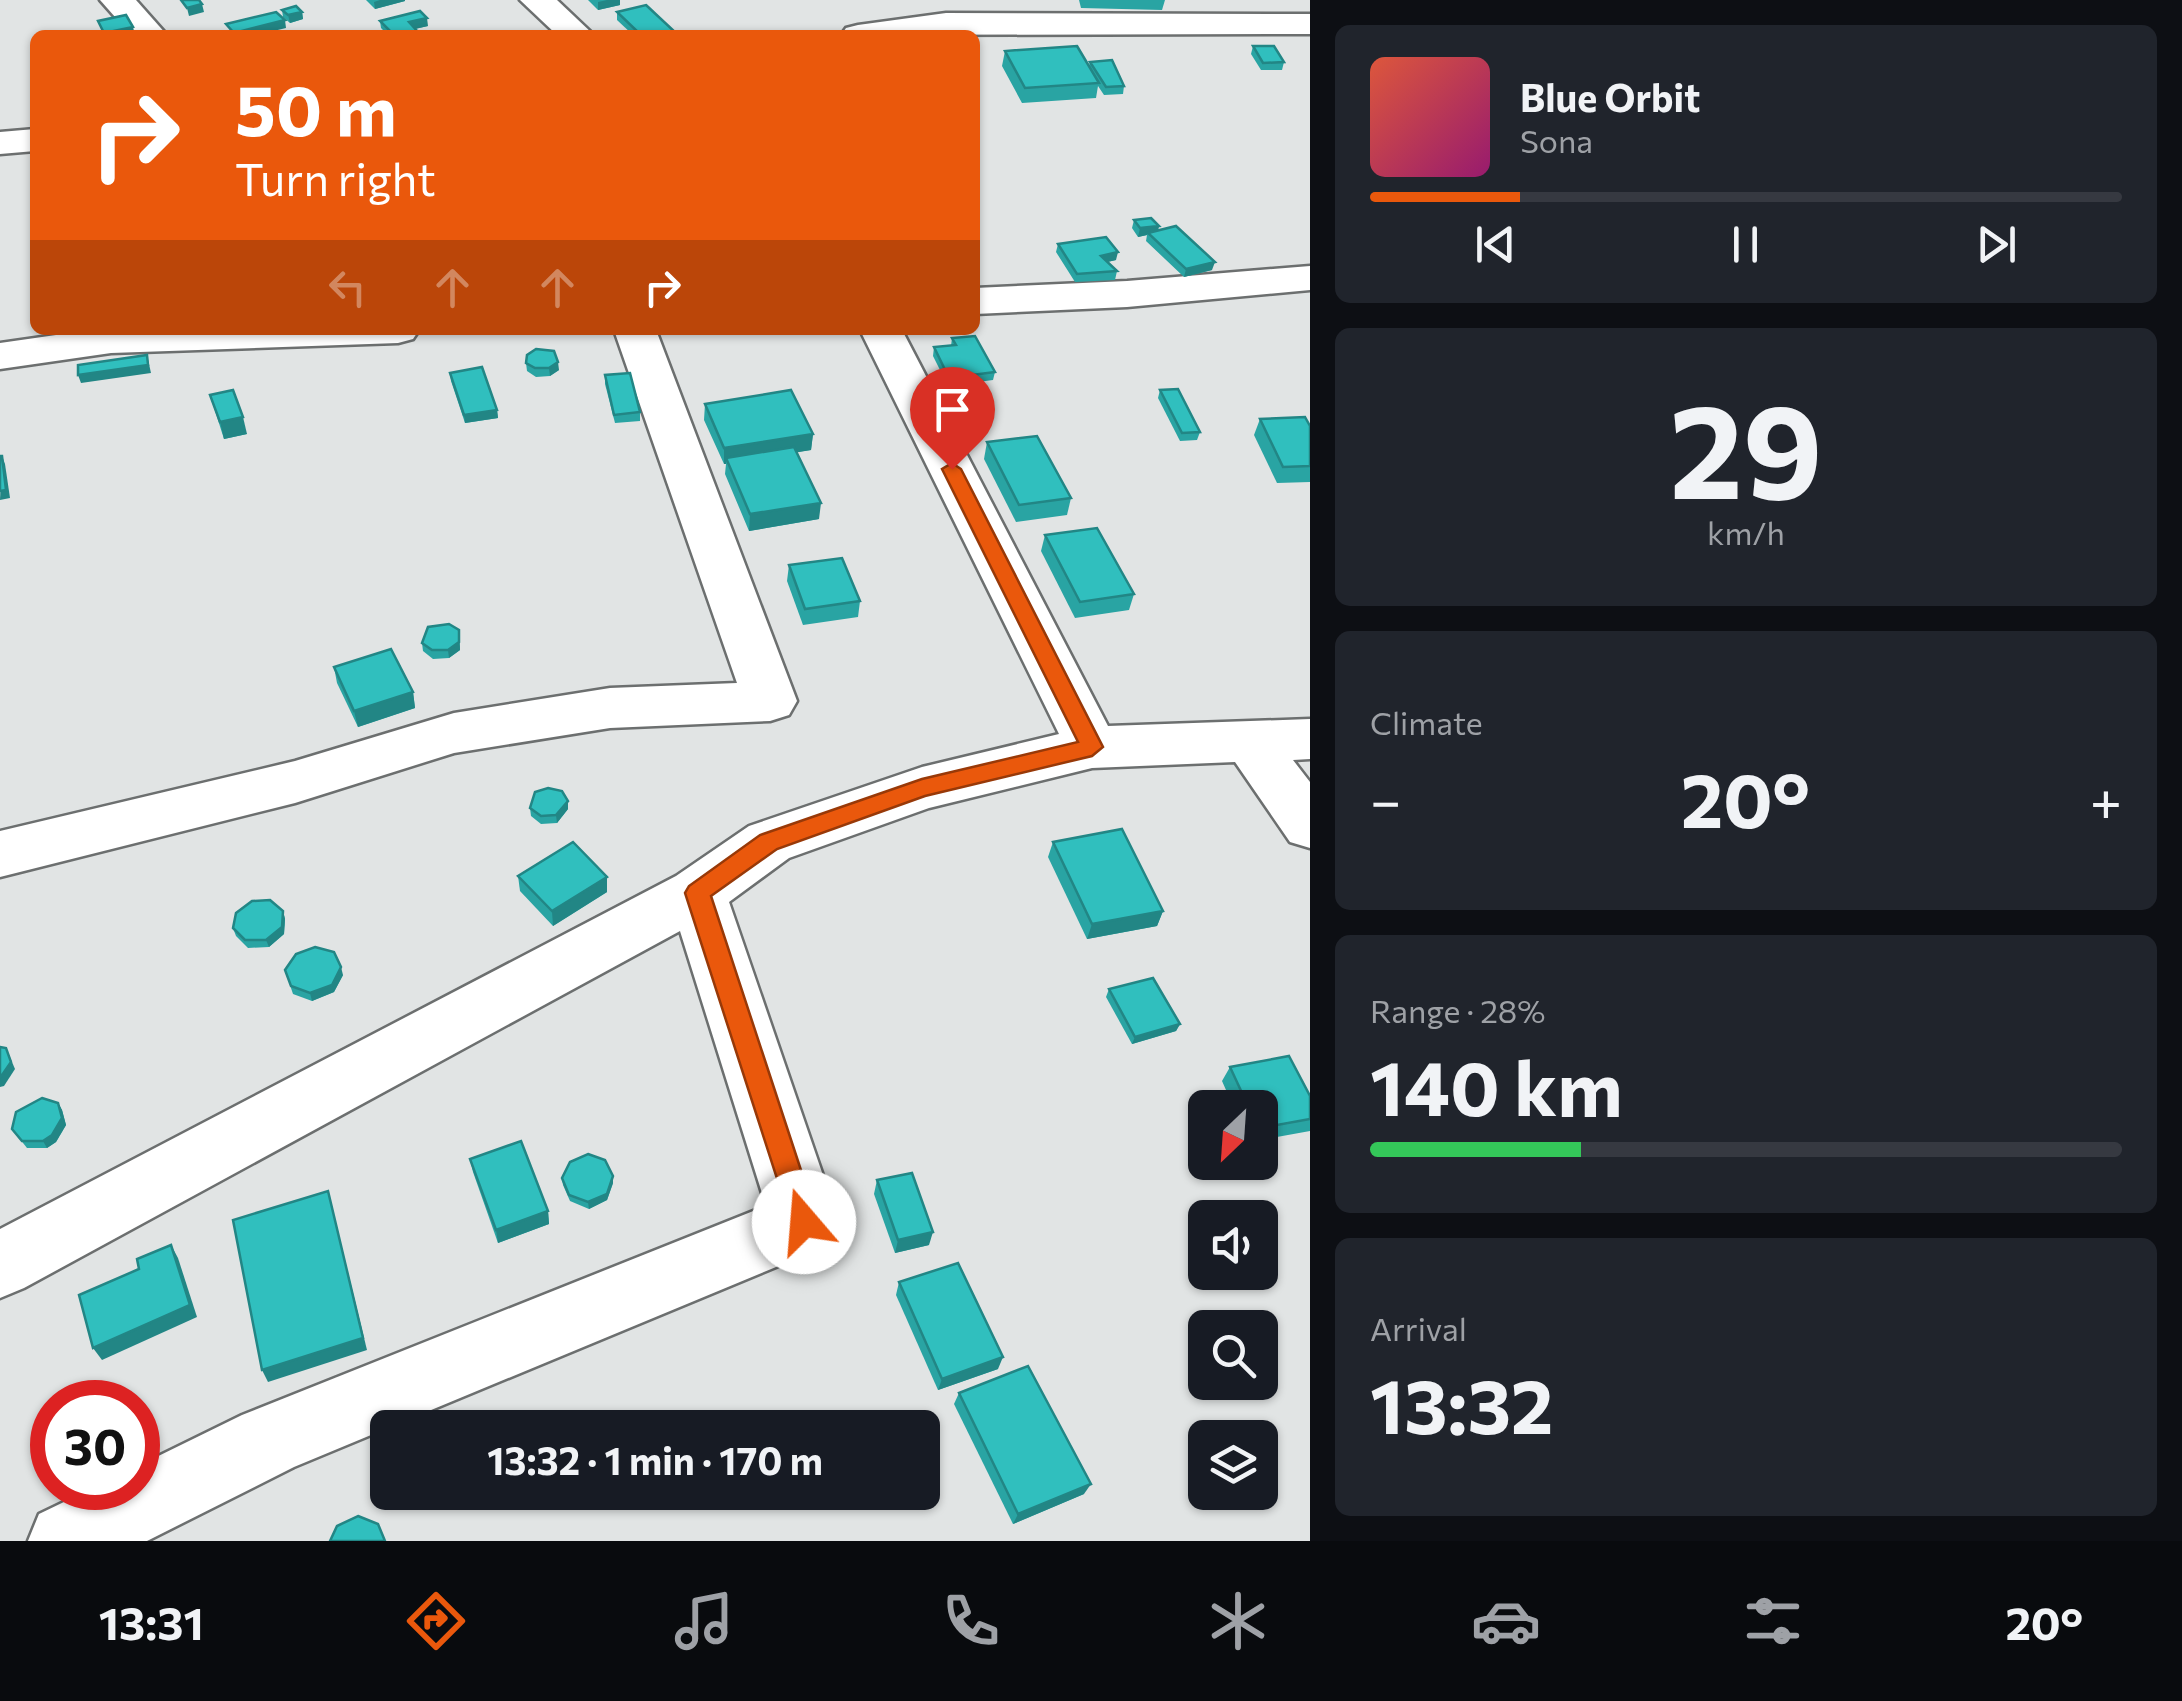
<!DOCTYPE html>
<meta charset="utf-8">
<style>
:root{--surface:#171b24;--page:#20242c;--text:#f1f3f6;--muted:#9ea1a6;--line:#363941;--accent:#ea580c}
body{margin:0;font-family:Commissioner,sans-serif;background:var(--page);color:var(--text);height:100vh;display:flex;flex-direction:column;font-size:38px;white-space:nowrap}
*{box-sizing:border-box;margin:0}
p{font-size:32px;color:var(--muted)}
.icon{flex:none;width:55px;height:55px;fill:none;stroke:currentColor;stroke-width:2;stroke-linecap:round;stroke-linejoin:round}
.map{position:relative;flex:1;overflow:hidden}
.drawer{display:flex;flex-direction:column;gap:25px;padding:25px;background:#0d0f14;width:872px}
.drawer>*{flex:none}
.hud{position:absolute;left:30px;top:30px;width:950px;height:305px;border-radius:15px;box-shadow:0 2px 8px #0004;background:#ea580c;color:#fff;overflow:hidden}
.needle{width:65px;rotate:205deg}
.controls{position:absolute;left:1188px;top:1090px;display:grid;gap:20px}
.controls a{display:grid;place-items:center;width:90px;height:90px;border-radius:15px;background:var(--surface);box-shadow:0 2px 8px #0004;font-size:50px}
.speed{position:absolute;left:30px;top:1380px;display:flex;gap:20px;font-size:50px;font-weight:700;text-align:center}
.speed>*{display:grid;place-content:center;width:130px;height:130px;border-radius:50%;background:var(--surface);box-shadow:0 2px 8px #0004;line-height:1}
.speed .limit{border:15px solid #d22;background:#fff;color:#111}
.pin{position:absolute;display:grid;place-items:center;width:85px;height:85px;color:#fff;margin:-102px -42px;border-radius:50% 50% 50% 0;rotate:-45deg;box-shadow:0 0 10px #0007}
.pin .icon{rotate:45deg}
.me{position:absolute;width:110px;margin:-55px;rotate:342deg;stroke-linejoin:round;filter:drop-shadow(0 0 8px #0008)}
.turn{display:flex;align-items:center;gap:35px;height:210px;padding:0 40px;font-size:45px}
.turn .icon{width:130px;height:130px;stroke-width:2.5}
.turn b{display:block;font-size:70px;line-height:85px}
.lanes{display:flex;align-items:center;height:95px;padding:0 40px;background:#0003;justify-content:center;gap:50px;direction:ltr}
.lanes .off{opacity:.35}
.big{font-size:75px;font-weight:700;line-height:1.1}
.drawer .widget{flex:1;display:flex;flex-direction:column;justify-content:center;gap:15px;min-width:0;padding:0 35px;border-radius:15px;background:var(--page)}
.drawer .dial{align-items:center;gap:0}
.dial b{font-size:130px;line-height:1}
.song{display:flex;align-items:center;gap:30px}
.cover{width:120px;height:120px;border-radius:15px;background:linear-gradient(135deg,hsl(10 70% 55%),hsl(320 70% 35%))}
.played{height:10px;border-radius:5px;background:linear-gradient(90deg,var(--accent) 20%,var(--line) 20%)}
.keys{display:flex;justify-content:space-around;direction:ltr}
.heat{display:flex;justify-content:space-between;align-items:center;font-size:55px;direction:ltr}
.charge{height:15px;border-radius:8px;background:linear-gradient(90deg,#34c759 28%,var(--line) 0)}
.trip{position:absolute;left:370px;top:1410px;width:570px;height:100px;border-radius:15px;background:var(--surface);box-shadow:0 2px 8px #0004;font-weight:700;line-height:100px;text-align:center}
.dock{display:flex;height:160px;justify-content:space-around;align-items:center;background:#090b0e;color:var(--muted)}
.dock .icon{width:70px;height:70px}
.dock .on{color:var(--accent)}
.dock b{font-size:45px;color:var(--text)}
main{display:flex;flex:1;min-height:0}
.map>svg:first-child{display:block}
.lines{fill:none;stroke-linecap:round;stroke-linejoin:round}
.street-casing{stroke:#6c6f6f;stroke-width:5}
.street{fill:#fff;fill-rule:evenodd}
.wall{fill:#29a4a3}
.shaded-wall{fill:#228685}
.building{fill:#30bfbe;stroke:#228685;stroke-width:2.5}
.route{fill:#ea580c;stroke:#983908;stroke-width:2.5}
</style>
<main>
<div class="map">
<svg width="1310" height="1541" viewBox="0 0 1310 1541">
<rect width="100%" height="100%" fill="#e1e4e4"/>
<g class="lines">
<g class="street-casing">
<g id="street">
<path d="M100,0H136L167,35H131Z"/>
<path d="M520,0H557L594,35H557Z"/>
<path d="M946,13L1310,14V34L841,35L846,28L858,25Z"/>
<path d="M35,129V151L0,154V132Z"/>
<path d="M1310,266V290L1127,307L975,314V288L1127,281Z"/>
<path d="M91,330H419L413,339L398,343L111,353L0,369V343Z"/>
<path d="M614,330H656L797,701L789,715L770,721L610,728L454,753L295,803L0,877V831L295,761L454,713L610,688L737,683Z"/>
<path d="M860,330H902L1108,726L1310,719V759L1293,760L1310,782V848L1290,842L1235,762L1092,768L929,808L789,858L729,902L839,1222L829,1245L294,1467L147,1541H28L39,1514L93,1488H138V1466L242,1415L766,1206L680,931L24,1288L0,1298V1229L676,876L749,826L922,767L1059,734Z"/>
</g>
</g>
<use href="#street" class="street"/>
</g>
<g class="wall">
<path d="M366,0H405V1L375,9Z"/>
<path d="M588,0H620V5L598,10Z"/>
<path d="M1079,0H1165L1162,10L1081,8Z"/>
<path d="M282,10L302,12L303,19L290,23L283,17Z"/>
<path d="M617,12L676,35H633L617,20Z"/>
<path d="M380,21L428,26L415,29L419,35H388L381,28Z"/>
<path d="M1253,46L1284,62L1282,70H1261L1251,54Z"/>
<path d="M1005,51L1089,66L1090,62L1124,86L1123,94L1104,95L1098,86L1096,98L1022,103L1002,66Z"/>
<path d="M1134,220L1159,226L1158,230L1212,270L1184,277L1146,241L1147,235L1138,237L1132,228Z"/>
<path d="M1058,244L1116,260L1107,262L1117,271L1115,280L1075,282L1056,252Z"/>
<path d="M952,338L995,372L993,380L948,386L933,356L934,347L951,346Z"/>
<path d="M526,363L559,370L550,376L536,377L527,371Z"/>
<path d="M450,373L497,410L498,418L465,423L451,381Z"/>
<path d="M605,375L640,412V421L615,423L605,384Z"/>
<path d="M1160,390L1200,432L1197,440L1180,441L1158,398Z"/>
<path d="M210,395L247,434L224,439Z"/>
<path d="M705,404L813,434L811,450L797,452L819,519L749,531L725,474L726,464H724L704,420Z"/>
<path d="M1260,419L1310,426V482L1277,483L1254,435Z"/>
<path d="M987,442L1071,498L1067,515L1016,522L984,459Z"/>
<path d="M1045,535L1134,594L1129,610L1075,618L1041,551Z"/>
<path d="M789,565L860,601L858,617L803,625L787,581Z"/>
<path d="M459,630L460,650L449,658L433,659L423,651L422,643Z"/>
<path d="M334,667L413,692L415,708L358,727L337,683Z"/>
<path d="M530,808L568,809L557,823L541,824L531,816Z"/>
<path d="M1053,842L1163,911L1157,926L1087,939L1048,857Z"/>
<path d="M518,876L607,877V892L553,926L520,891Z"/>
<path d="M283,911L285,919L284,934L269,947L248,948L236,936L233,928Z"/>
<path d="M285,970L343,975L334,992L312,1001L293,994Z"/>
<path d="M1109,989L1180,1024L1176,1031L1132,1044L1106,997Z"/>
<path d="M1230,1067L1310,1096V1131L1260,1140V1108H1234L1222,1081Z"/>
<path d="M58,1103L62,1110L66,1125L56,1142L47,1148H27L12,1129Z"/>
<path d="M470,1159L548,1211L549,1224L498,1243L473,1172Z"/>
<path d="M613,1176V1183L607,1200L589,1209L570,1201L563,1185L562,1178Z"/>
<path d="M877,1180L929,1245L895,1253L874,1194Z"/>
<path d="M899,1282L998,1369L938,1390L896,1295Z"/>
<path d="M959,1393L1084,1494L1013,1524L954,1404Z"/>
</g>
<g class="shaded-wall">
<path d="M380,0H405V1L375,9L374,2Z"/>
<path d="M607,0H620V5L598,10V2Z"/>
<path d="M202,4L204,12L189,16L187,8Z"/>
<path d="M302,12L303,19L290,23L288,15Z"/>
<path d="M427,18L428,26L410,30L409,22Z"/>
<path d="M285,20L286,28L257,35H234V33Z"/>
<path d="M133,27L135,35H105L104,33Z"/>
<path d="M1159,226L1157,234L1148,233L1147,235L1138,237L1140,228Z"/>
<path d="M1118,252L1116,260L1099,264L1101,256Z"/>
<path d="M1215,262L1212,270L1184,277L1186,269Z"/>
<path d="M147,355L151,373L81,383L78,375Z"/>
<path d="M558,362L559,370L550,376L549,368Z"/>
<path d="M497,410L498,418L465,423L464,415Z"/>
<path d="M243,417L247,434L224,439L220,422Z"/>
<path d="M813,434L811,450L728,464L726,458V464H724V448Z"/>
<path d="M2,456L5,464L10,498L0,500Z"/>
<path d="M821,503L819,519L749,531L750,514Z"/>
<path d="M459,630L460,650L449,658L448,650Z"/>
<path d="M413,692L415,708L358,727L354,711Z"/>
<path d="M568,801V809L557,823L556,815Z"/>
<path d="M607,877V892L553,926L552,911Z"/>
<path d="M283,911L285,919L284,934L269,947L266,940Z"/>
<path d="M1163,911L1157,926L1087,939L1092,924Z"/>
<path d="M341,967L343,975L334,992L312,1001L310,993Z"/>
<path d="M1180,1024L1176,1031L1132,1044L1135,1037Z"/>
<path d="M6,1048L15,1069L4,1086L0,1087V1078Z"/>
<path d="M58,1103L62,1110L66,1125L56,1142L47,1148L43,1141Z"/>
<path d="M613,1176V1183L607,1200L589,1209L588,1202Z"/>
<path d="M328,1191L367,1350L268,1382L262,1370Z"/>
<path d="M548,1211L549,1224L498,1243L496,1230Z"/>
<path d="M933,1232L929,1245L895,1253L898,1240Z"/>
<path d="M171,1245L178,1258L197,1317L102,1360L93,1348Z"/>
<path d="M1003,1357L998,1369L938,1390L942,1379Z"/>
<path d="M1091,1484L1084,1494L1013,1524L1018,1514Z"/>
</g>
<g class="building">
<path d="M181,0H199L202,4L187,8Z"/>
<path d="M646,5L676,33L667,35H641L617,12Z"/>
<path d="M296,6L302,12L288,15L282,10Z"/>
<path d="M420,11L427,18L409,22L418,32L405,35H394L380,21Z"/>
<path d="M276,12L285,20L234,33L226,24Z"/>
<path d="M126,15L133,27L104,33L98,21Z"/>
<path d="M1077,46L1099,83L1025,88L1005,51Z"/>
<path d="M1253,46H1274L1284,62L1263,63Z"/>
<path d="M1112,60L1124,86L1106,87L1090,62Z"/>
<path d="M1151,218L1159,226L1140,228L1134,220Z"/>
<path d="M1176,226L1215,262L1186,269L1148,233Z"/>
<path d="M1106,237L1118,252L1101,256L1117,271L1077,274L1058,244Z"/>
<path d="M975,336L995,372L949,378L934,347L956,345L952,338Z"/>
<path d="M536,349L554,351L558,362L549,368H535L526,363L527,355Z"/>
<path d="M147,355L148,365L78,375V365Z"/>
<path d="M482,367L497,410L464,415L450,373Z"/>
<path d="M630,373L640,412L614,415L605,375Z"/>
<path d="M1178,389L1200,432L1182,433L1160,390Z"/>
<path d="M233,390L243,417L220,422L210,395Z"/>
<path d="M791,390L813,434L724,448L705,404Z"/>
<path d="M1305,417L1310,426V466L1283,467L1260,419Z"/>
<path d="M1037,436L1071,498L1019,505L987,442Z"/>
<path d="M794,447L821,503L750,514L726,458Z"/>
<path d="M0,456H2L6,490L0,491Z"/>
<path d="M1097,528L1134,594L1080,602L1045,535Z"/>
<path d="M842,558L860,601L805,609L789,565Z"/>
<path d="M449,624L459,630V642L448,650H432L422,643L428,627Z"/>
<path d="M391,649L413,692L354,711L334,667Z"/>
<path d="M548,788L562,791L568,801L556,815L541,816L530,808L535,792Z"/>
<path d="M1122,829L1163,911L1092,924L1053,842Z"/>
<path d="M573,842L607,877L552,911L518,876Z"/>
<path d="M270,900L283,911L282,927L266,940H245L233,928L236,913L252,901Z"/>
<path d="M315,947L334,952L341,967L332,985L310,993L291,986L285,970L296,954Z"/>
<path d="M1153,978L1180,1024L1135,1037L1109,989Z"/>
<path d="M0,1047L6,1048L11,1062L0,1078Z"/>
<path d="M1289,1056L1310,1096V1119L1260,1128V1108H1249L1230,1067Z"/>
<path d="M42,1098L58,1103L62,1118L52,1135L43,1141H22L12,1129L16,1112Z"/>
<path d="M521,1141L548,1211L496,1230L470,1159Z"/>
<path d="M588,1154L605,1160L613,1176L607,1194L588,1202L569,1195L562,1178L570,1162Z"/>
<path d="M912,1173L933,1232L898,1240L877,1180Z"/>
<path d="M328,1191L363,1338L262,1370L233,1220Z"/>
<path d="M171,1245L190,1305L93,1348L79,1295L139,1269L137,1259Z"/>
<path d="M958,1263L1003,1357L942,1379L899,1282Z"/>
<path d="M1028,1366L1091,1484L1018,1514L959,1393Z"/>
<path d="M358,1516L378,1524L385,1541H330L337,1526Z"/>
</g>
<path class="route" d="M952,463L961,469L1103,747L1092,756L925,796L777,849L711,896L818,1222L814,1232L804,1235L795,1232L791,1222L685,893L689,886L760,835L922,779L1078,742L942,469Z"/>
</svg>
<div class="controls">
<a><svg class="needle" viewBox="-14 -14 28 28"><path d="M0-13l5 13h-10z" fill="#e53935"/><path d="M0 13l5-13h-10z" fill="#9ea1a6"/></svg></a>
<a><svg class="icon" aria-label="sound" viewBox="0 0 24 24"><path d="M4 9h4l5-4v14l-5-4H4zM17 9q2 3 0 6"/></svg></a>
<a><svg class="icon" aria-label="search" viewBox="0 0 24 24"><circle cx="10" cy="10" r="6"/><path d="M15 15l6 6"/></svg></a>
<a><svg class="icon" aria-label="layers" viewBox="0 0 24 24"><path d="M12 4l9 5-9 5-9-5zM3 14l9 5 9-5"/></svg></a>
</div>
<div class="speed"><div class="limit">30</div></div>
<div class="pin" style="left:952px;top:469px;background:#d93025"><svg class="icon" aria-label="arrive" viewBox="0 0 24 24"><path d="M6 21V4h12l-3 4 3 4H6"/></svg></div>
<svg class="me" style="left:804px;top:1222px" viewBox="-20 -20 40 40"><circle r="19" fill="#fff"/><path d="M0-13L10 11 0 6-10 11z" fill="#ea580c"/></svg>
<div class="trip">13:32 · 1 min · 170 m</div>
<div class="hud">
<div class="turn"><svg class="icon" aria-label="right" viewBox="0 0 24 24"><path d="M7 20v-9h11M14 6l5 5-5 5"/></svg><div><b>50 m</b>Turn right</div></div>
<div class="lanes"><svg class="icon off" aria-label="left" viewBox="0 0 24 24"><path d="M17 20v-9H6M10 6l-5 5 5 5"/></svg><svg class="icon off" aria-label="ahead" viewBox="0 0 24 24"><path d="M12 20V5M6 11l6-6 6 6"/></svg><svg class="icon off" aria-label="ahead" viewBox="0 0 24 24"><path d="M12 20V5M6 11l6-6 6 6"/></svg><svg class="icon" aria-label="right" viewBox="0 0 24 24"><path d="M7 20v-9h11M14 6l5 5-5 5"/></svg></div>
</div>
</div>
<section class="drawer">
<div class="widget">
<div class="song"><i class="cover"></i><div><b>Blue Orbit</b><p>Sona</p></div></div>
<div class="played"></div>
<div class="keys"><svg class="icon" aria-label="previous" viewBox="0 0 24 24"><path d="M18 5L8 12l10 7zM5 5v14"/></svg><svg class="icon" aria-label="pause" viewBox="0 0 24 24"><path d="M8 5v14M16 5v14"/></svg><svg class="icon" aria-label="next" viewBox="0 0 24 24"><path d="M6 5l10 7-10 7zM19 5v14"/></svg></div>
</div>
<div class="widget dial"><b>29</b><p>km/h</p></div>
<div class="widget"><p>Climate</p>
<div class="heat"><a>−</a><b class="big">20°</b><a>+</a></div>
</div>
<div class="widget"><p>Range · 28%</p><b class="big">140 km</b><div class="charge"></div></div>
<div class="widget"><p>Arrival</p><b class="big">13:32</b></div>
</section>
</main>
<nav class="dock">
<b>13:31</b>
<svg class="icon on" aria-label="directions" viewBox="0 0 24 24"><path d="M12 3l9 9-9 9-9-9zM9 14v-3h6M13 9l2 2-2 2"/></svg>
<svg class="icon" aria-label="music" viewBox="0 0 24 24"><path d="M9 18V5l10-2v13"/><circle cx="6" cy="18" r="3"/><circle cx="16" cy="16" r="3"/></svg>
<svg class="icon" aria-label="phone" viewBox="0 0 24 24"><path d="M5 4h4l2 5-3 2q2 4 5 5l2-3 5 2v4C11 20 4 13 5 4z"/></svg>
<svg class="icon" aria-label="climate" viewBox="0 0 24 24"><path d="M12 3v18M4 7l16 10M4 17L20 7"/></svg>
<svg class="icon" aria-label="car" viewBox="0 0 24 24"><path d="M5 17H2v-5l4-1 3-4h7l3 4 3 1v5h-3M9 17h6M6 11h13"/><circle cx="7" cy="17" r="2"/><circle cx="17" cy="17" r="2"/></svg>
<svg class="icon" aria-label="filters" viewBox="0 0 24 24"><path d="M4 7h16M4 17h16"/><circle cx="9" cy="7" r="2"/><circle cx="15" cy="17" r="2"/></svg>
<b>20°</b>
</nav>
